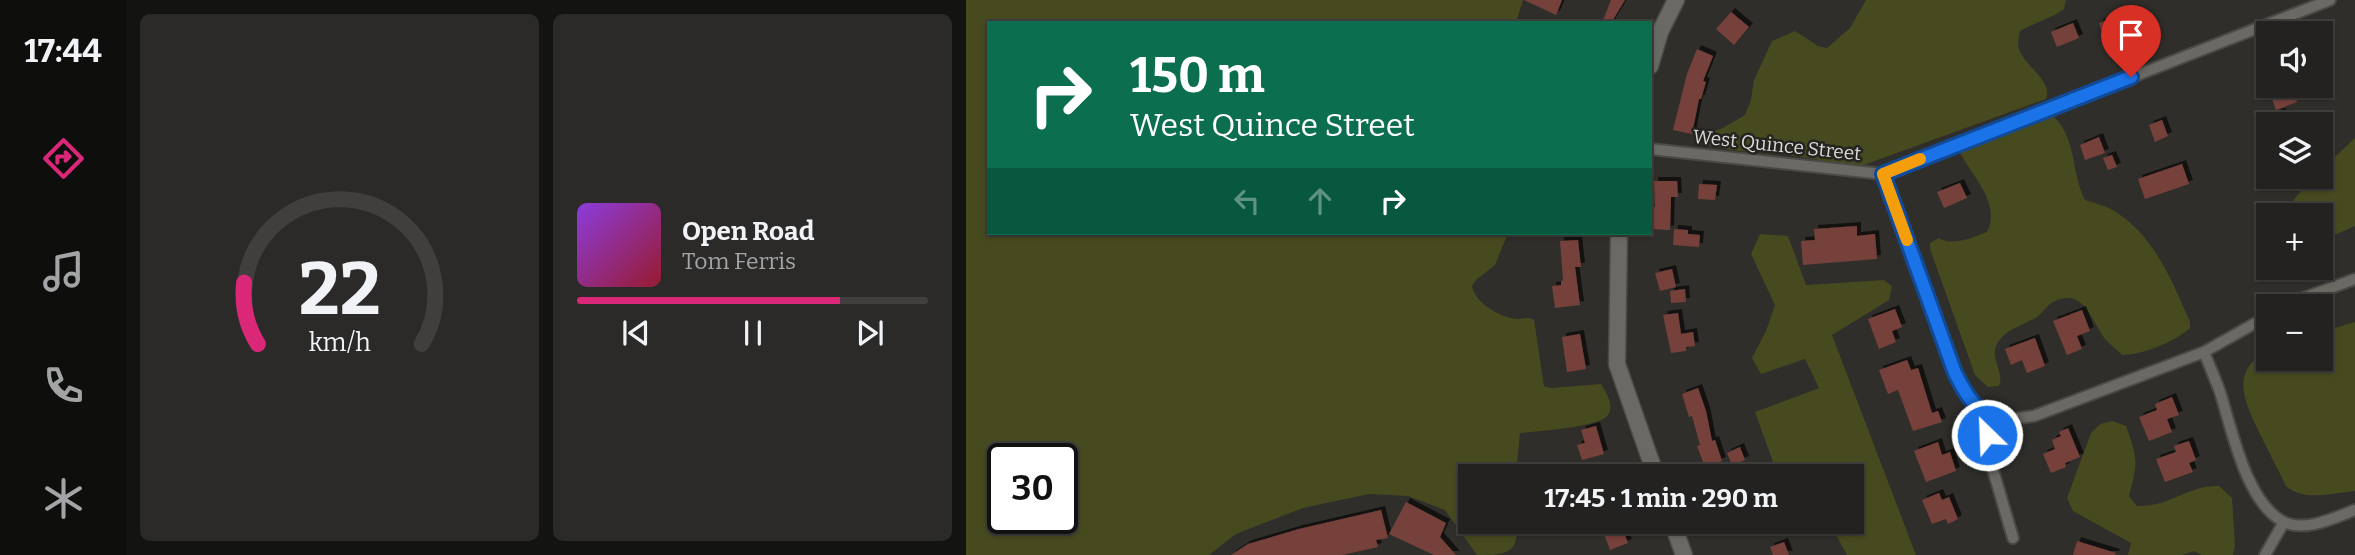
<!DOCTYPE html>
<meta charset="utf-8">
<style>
:root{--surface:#232220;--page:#2b2a29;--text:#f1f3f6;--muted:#a3a4a5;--line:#403f3e;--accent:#db2777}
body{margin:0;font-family:Bitter,serif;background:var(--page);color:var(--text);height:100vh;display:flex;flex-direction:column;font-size:26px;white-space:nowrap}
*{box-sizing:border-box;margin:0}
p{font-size:23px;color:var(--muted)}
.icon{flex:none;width:38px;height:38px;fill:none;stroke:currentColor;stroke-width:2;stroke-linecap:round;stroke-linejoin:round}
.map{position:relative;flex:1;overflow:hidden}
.side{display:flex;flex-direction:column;gap:14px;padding:14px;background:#131312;width:840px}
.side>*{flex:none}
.top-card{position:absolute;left:21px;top:21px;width:665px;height:214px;border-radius:0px;box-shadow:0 2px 5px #0004,0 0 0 2px var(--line);background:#0b6e4f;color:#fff;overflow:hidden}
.fabs{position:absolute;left:1290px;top:21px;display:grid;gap:14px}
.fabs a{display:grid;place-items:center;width:77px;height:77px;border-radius:0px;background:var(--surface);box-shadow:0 2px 5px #0004,0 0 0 2px var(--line);font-size:35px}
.speed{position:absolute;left:21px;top:443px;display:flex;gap:14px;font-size:35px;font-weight:700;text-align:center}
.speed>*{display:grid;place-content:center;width:91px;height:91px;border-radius:50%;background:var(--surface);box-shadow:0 2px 5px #0004,0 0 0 2px var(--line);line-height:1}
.speed .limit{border:4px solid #111;border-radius:10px;background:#fff;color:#111}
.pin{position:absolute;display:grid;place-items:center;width:60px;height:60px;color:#fff;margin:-72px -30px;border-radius:50% 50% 50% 0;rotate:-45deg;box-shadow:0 0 7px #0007}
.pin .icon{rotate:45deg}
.me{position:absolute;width:77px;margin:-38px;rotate:336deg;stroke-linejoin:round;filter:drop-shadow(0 0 5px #0008)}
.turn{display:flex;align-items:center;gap:24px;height:147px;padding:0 28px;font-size:32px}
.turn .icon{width:91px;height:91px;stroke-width:2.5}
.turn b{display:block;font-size:49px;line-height:60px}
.lanes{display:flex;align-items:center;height:66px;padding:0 28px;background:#0003;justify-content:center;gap:35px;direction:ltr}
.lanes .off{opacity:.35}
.side .card{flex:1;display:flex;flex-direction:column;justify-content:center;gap:10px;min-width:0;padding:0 24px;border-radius:10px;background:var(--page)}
.side .dial{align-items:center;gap:0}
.dial svg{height:182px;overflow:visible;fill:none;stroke:var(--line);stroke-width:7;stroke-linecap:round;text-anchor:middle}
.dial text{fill:var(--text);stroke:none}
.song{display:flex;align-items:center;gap:21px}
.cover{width:84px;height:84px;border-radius:10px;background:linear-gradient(135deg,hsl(270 70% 55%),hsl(350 70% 35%))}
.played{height:7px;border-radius:4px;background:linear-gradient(90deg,var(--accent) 75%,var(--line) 75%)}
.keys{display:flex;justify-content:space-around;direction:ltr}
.side .tiles{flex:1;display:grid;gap:14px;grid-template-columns:repeat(2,1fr)}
.trip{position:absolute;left:492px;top:464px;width:406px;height:70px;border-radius:0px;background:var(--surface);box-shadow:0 2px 5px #0004,0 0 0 2px var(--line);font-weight:700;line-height:70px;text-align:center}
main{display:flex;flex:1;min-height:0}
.menu{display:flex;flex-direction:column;width:126px;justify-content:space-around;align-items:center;background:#0e0e0d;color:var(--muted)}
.menu .icon{width:49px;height:49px}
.menu .selected{color:var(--accent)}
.menu b{font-size:32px;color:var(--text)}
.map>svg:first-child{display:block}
.green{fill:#47491f;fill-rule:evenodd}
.building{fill:#76413a;filter:url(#shadow)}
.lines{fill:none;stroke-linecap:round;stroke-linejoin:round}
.street-casing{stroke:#4a4945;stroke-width:14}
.secondary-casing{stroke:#4a4945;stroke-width:19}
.street{stroke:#6a6964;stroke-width:10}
.secondary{stroke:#6a6964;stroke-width:16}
.route-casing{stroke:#114b97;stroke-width:18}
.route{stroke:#1a73e8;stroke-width:12}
.slow{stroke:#f59e0b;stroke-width:12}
.labels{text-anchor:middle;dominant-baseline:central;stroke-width:5;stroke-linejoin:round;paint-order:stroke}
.street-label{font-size:19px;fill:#dbdad8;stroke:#252420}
</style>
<main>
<nav class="menu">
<b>17:44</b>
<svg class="icon selected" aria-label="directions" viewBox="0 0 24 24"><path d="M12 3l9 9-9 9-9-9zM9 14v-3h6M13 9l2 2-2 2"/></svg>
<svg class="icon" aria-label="music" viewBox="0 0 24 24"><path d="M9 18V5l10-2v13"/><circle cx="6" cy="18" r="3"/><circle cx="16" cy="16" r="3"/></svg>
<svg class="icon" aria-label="phone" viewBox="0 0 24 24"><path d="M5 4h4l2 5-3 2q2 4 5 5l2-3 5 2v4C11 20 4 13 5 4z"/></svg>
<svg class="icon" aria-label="climate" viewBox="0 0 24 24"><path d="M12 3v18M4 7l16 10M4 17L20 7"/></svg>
</nav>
<section class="side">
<div class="tiles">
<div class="card dial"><svg viewBox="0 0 100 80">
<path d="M14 69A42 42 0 1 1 86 69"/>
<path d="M14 69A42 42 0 0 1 8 42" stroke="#db2777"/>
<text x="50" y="56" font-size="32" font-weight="700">22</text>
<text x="50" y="72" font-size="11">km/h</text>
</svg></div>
<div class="card">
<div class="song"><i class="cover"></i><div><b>Open Road</b><p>Tom Ferris</p></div></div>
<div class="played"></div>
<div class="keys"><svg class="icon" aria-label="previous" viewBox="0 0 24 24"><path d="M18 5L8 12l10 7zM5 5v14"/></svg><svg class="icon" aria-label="pause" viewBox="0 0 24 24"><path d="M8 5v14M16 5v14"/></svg><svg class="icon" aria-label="next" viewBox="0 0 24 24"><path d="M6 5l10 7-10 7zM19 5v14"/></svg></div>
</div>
</div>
</section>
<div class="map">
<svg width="1389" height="555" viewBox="0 0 1389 555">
<defs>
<filter id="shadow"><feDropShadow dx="4" dy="-4" stdDeviation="0" flood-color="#0009"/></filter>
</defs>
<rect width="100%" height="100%" fill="#2f2e2a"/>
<g class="green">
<path d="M0,0H557L550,23H23V233H542L529,265L510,280L506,286C509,303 535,318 551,319C559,319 561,316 568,320L578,386L584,388L635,384C640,392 649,406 642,415C632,428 571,431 554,433L550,476H504V522H550C554,555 539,555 511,555L479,510L442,496L403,494L337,508L270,534L243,555H0ZM96,458V518H37V458Z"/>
<path d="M900,0H1100L1098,9C1086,18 1068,23 1054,31C1053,37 1051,43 1053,49C1059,67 1087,80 1080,99L895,166C874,167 855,159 834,157C802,152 767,153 735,144L732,139L734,135L755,129L779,115L785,100L788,80L806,41L829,31L852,46L861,48L884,28Z"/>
<path d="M1088,117C1111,139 1105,173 1119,200C1129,203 1141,206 1150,212C1189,237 1206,281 1224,322V328C1209,342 1176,355 1156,355C1151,350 1145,345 1140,340C1125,322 1119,286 1087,302C1080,306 1077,313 1071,317C1058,325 1039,329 1031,344C1023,357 1039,373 1033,386L1022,387L1009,375L964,249V243L973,238C986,247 1008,237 1021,232C1035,203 1007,177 994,153L996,150L1075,118Z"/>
<path d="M1389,138V226L1355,241L1354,215H1315L1347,177H1354L1355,170Z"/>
<path d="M794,234L822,236L840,285L918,280L926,286L923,300L866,335L950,555H881L863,522H886V476H812L789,412L853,388L839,359L795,374L786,358L800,331L809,305L785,254Z"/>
<path d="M1389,322V491C1367,493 1337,502 1320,486C1312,469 1303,453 1295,436C1279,403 1262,373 1302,350V359H1354L1355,332Z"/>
<path d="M1147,421L1160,426C1172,460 1172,462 1163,496L1171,506C1204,507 1222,485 1253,486L1266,498L1269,546L1267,555H1236L1228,551L1216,555H1162L1165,543L1107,511L1101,498L1125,433L1134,424Z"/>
</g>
<g class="building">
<path d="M558,0H596L590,15Z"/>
<path d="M645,0H659L645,23H636Z"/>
<path d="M765,12L783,27L768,45L750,29Z"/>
<path d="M1148,18L1156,39L1140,45L1133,23Z"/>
<path d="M1107,23L1113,38L1091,47L1085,32Z"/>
<path d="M731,49L747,56L737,81L740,82L735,99H733L726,134L707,130L721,74Z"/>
<path d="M1326,86L1331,102L1310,110L1304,93Z"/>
<path d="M1316,112L1319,124H1302L1300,116Z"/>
<path d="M1196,120L1202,136L1189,142L1183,125Z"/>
<path d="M1133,137L1139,153L1119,160L1114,145Z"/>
<path d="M1146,155L1151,167L1142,170L1137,158Z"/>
<path d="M1216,164L1223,184L1179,199L1172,179Z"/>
<path d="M688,181H711L712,197H705L704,230L685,229L686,207H689Z"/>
<path d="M994,183L1001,198L978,208L971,192Z"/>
<path d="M733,184L751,185L749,200L732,199Z"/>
<path d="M891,226V236L909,234L911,259L837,265L835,241L849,240L848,229Z"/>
<path d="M708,229L722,230V234L734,235L733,247L707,245Z"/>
<path d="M612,240L615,267H609L614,305L589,308L586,286L595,285V281L597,280L594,241Z"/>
<path d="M706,269L710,287L694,291L689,273Z"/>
<path d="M719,289L720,302L705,303L704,291Z"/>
<path d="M929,309L936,327L926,331L930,342L913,349L902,319Z"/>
<path d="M1116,310L1124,331L1111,336L1116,349L1101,355L1087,321Z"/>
<path d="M712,313L715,334L727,332L729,346L720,347V351L705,353L697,315Z"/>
<path d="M614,334L620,369L601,372L596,337Z"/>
<path d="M1069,338L1079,366L1061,373L1056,360L1045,365L1039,349Z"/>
<path d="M941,360L945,370L952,368L966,413L972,411L976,422L947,431L932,390L922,394L913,370Z"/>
<path d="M732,388L740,411L746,441L749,440L756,461L739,467L731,446L734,445L726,416L723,417L716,394Z"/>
<path d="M1206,397L1213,415L1201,419L1206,432L1183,441L1173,417L1191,410L1189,404Z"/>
<path d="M630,426L638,454L616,460L611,445L619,443L615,430Z"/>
<path d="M1102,428L1114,457L1099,463L1100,467L1085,473L1077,454L1089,449L1086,440L1095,436L1093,432Z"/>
<path d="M1223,441L1230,460L1223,463L1227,472L1199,482L1190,459L1210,452L1208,446Z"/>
<path d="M972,442L976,455L984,452L990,471L960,482L948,451Z"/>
<path d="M774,447L779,460L766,465L761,453Z"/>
<path d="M973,493L976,500L983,497L992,519L982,524L980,519L966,524L956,500Z"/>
<path d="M440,502L480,523L474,537L490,555H468L423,534Z"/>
<path d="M415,510L422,538L410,540L412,547L376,555H265L282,544L333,529Z"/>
<path d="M648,522H654L662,543L644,550L635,526Z"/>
<path d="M1111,541L1150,553L1149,555H1107Z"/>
<path d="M818,542L823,555H807L804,547Z"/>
</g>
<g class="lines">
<g class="street-casing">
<g id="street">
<path d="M684,149L917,174L1364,0"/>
<path d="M917,174L989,373C1010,418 1021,424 1068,416L1238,352C1243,365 1249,378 1254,392C1266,430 1280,501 1316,521C1338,533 1368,518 1389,510"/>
<path d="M1320,306L1332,300L1389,279"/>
<path d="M1238,352L1302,316"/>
<path d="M1021,417L1022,453L1047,538"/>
<path d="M1299,555L1318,522"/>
</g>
</g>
<g class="secondary-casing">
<g id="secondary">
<path d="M684,66L694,32L710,0"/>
<path d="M653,233L651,364L690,476"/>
<path d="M706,522L718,555"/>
</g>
</g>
<use href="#street" class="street"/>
<use href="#secondary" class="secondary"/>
</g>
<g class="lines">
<g class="route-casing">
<path id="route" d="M1021,435V417C1006,404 998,391 989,373L917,174L1165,77"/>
</g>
<use href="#route" class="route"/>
<path class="slow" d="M941,240L917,174L954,159"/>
</g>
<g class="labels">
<g class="street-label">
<text transform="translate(811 145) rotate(6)">West Quince Street</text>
</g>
</g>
</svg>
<div class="fabs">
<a><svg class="icon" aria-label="sound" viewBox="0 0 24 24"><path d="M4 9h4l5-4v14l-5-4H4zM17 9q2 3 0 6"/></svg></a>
<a><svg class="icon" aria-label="layers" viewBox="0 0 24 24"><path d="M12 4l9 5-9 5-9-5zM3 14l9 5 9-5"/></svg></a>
<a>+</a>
<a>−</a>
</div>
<div class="speed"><div class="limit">30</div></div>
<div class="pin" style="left:1165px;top:77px;background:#d93025"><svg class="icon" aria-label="arrive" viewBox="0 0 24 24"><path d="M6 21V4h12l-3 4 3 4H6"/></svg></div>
<svg class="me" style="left:1021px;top:435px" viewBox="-20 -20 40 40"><circle r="17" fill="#1a73e8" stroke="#fff" stroke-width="3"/><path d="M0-11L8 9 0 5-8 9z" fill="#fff"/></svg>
<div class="trip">17:45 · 1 min · 290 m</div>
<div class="top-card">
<div class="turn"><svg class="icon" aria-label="right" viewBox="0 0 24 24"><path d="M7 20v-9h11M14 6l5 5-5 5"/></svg><div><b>150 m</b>West Quince Street</div></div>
<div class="lanes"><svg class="icon off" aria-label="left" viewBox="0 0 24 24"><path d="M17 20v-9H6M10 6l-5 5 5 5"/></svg><svg class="icon off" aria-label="ahead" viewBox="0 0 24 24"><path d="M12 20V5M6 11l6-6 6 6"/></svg><svg class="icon" aria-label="right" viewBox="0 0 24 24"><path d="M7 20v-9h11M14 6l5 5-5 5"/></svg></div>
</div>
</div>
</main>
